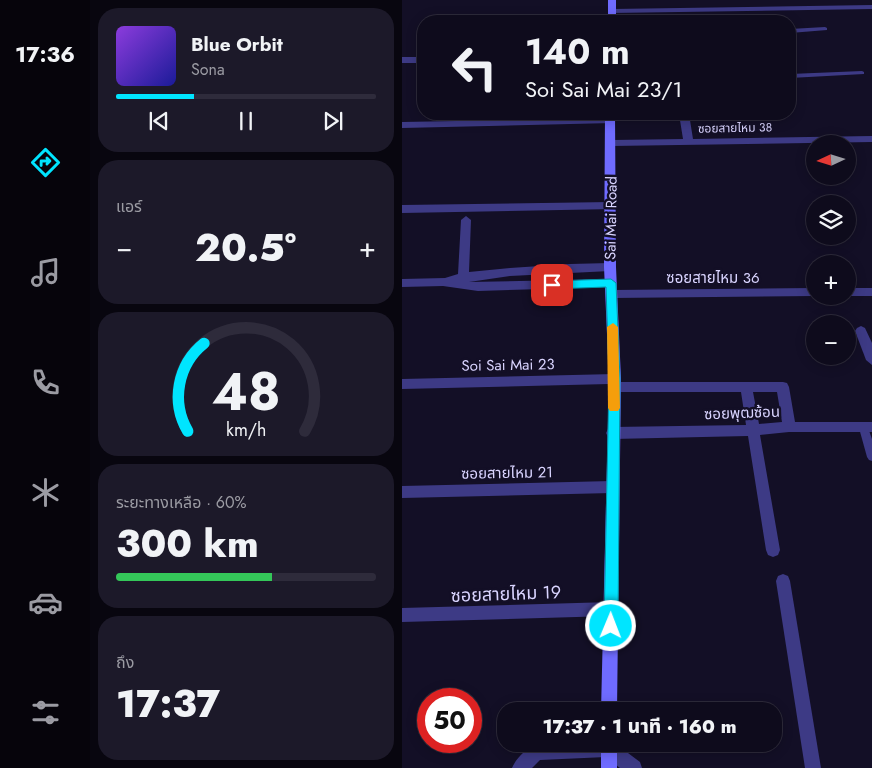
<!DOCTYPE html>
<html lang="th">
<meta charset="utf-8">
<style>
:root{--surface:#0e0b1c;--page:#1c1929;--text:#f1f3f6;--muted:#9b9ba3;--line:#2e2b3b;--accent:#00e5ff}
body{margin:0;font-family:Jost,"Noto Sans Thai",sans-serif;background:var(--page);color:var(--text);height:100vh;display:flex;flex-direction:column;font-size:19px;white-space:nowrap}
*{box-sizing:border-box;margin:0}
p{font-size:16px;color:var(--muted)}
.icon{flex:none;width:28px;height:28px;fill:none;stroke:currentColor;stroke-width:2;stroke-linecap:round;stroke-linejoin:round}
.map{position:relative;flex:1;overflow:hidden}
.details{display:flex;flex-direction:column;gap:8px;padding:8px;background:#08060f;width:312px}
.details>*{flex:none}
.hud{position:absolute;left:15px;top:15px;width:379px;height:105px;border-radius:20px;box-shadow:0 2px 12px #0003,0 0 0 1px var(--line);background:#0e0b1c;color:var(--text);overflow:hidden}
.needle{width:32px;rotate:266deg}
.buttons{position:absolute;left:404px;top:135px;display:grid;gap:10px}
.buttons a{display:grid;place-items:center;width:50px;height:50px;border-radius:50%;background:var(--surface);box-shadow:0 2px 12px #0003,0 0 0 1px var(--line);font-size:25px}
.speed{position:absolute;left:15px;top:688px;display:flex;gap:10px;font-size:25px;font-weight:700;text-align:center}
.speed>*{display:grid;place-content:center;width:65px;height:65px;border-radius:50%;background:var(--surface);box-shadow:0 2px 12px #0003,0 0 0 1px var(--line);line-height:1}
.speed .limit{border:8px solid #d22;background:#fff;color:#111}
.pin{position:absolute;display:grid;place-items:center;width:42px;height:42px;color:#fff;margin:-21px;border-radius:10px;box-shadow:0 2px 8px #0006}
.me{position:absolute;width:55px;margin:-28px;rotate:1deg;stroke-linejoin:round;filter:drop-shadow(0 0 4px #0008)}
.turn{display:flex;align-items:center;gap:18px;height:105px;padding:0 25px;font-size:22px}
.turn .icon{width:65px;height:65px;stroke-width:2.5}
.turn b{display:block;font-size:35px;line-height:42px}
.big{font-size:38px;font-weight:800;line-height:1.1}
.details .widget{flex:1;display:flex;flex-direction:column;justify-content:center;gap:8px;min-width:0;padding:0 18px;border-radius:20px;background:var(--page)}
.details .dial{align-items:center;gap:0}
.dial svg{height:130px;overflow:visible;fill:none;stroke:var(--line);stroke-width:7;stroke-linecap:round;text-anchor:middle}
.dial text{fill:var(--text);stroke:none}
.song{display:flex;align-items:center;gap:15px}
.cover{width:60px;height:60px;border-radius:8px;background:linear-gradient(135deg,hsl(270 70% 55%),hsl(240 70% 35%))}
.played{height:5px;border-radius:2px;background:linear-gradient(90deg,var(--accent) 30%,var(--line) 30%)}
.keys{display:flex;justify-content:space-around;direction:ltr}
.heat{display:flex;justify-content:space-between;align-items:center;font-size:28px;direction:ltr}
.charge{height:8px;border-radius:4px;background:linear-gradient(90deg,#34c759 60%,var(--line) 0)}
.trip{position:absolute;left:95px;top:702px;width:285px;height:50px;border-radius:20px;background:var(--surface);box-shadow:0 2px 12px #0003,0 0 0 1px var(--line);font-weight:800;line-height:50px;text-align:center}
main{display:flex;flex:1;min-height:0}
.tab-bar{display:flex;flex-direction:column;width:90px;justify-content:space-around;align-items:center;background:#06040b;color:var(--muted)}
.tab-bar .icon{width:35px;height:35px}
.tab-bar .on{color:var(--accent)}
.tab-bar b{font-size:22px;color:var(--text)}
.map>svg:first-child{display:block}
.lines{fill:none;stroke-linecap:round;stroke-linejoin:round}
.lane{fill:#3d3a85;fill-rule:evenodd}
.street{fill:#3d3a85;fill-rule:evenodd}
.secondary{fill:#6f6bff;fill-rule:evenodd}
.route{fill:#00e5ff;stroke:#0095a6}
.slow{fill:#f59e0b}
.labels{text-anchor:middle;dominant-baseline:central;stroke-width:5;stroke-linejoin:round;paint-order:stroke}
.far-street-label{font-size:12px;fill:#d9d4ff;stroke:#130f26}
.street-label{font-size:15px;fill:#d9d4ff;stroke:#130f26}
.near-street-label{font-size:18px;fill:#d9d4ff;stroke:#130f26}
</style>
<main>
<nav class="tab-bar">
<b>17:36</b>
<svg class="icon on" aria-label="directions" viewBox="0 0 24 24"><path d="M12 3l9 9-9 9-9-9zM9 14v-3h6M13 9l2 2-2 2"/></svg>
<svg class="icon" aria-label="music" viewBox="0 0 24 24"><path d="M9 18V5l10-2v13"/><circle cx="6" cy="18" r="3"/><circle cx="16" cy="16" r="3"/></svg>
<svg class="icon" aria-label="phone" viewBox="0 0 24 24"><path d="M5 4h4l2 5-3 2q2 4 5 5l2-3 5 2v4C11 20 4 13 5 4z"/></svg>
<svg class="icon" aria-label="climate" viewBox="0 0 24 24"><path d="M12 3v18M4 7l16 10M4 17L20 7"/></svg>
<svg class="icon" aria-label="car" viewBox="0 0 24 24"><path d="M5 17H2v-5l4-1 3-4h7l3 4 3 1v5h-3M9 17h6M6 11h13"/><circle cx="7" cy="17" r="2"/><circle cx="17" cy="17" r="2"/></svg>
<svg class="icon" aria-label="filters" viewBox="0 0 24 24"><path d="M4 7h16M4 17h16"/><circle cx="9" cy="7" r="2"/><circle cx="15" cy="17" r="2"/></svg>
</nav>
<section class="details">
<div class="widget">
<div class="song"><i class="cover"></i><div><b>Blue Orbit</b><p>Sona</p></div></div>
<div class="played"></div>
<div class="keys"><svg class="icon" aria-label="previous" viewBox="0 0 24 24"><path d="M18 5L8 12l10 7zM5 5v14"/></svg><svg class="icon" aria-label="pause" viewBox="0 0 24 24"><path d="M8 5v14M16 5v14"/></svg><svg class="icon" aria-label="next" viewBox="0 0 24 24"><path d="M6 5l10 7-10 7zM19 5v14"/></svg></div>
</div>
<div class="widget"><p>แอร์</p>
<div class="heat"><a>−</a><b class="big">20.5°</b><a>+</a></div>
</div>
<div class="widget dial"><svg viewBox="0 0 100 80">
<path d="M14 69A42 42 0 1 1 86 69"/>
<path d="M14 69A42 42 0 0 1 24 15" stroke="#00e5ff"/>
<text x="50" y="56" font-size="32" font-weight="700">48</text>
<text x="50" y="72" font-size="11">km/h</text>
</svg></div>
<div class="widget"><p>ระยะทางเหลือ · 60%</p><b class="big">300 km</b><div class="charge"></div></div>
<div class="widget"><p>ถึง</p><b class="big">17:37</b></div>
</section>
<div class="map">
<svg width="470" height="768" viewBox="0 0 470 768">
<rect width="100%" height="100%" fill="#130f26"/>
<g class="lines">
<g class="lane">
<path d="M423,27L425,28V30L388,33V29Z"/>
<path d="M460,71L462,72V74L388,78V74Z"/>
<path d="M462,424L465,425L470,439V461L467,460L465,457L457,428L459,425Z"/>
</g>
<g class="street">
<path d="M470,5V9L210,13L206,11L210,9Z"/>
<rect x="0" y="57" width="21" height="6"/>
<path d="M277,114H287L291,139L470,136V142L210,146L205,143L210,140L281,139Z"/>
<path d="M208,118L211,119V123L0,128V122Z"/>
<path d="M209,202L213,203L214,206L213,209L0,213V205Z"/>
<path d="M64,216L69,220L67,272L108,268L168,264L208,263L214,267L208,271L108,276L67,282L209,279L215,283L209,287L76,291L41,286L0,287V279L43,278L56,274L59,220Z"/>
<path d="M412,288V296L210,298L204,294L210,290Z"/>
<rect x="445" y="288" width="25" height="8"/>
<path d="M459,326L463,328L470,343V365L464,360L453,331L455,328Z"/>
<path d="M213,374L217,375L219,379L218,382H381L385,383L387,387L393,422H470V432H387L358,435L378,550L376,555L371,557L366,555L364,550L346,436L211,439L206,437L204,433L206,429L211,427L344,425L339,392H212L208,391L206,387L207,384L0,389V379ZM351,392H375L380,422L357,424Z"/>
<path d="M210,481L215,483L217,487L215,491L210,493L0,498V486Z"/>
<path d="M381,574L386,576L388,581L419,768H403L374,581L376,576Z"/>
<path d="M209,602L214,604L217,609L214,614L209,616L0,622V608Z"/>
<path d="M135,744H214L238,762L240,768H218L204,757L138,760L130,768H110C114,758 125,748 135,744Z"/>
</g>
<g class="secondary">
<rect x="206" y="0" width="8" height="21"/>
<path d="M203,114H213L214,267L219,379L215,711H199L207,379L202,267Z"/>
<rect x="199" y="744" width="16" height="24"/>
</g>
</g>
<path class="route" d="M209,279L214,283L218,379L216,626L214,631L209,633L204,631L202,626L207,379L204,287L150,289L145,285L150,281Z"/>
<path class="slow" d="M211,323L216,327L218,408L216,411H208L206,408L205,327Z"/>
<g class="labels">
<g class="far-street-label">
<text transform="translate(333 128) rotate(-1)">ซอยสายไหม 38</text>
</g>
<g class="street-label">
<text transform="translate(209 218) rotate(-89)">Sai Mai Road</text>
<text x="311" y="278">ซอยสายไหม 36</text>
<text transform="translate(106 365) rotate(-1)">Soi Sai Mai 23</text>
<text transform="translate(340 413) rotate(-2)">ซอยพุฒซ้อน</text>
<text transform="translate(105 473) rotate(-1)">ซอยสายไหม 21</text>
</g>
<g class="near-street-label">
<text transform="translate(104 594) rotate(-2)">ซอยสายไหม 19</text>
</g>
</g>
</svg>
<div class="buttons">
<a><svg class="needle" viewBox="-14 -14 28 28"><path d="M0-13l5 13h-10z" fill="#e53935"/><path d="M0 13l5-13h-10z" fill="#9b9ba3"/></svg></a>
<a><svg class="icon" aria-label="layers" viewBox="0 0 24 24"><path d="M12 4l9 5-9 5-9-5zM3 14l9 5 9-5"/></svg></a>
<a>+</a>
<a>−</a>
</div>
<div class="speed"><div class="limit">50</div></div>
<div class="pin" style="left:150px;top:285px;background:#d93025"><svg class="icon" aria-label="arrive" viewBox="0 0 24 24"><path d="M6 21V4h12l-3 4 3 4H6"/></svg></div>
<svg class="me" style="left:209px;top:626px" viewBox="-20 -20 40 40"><circle r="17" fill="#00e5ff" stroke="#fff" stroke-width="3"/><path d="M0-11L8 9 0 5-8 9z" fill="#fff"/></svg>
<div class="trip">17:37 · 1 นาที · 160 m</div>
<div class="hud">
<div class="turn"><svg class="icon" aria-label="left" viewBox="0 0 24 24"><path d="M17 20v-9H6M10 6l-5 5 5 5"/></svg><div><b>140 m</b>Soi Sai Mai 23/1</div></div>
</div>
</div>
</main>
